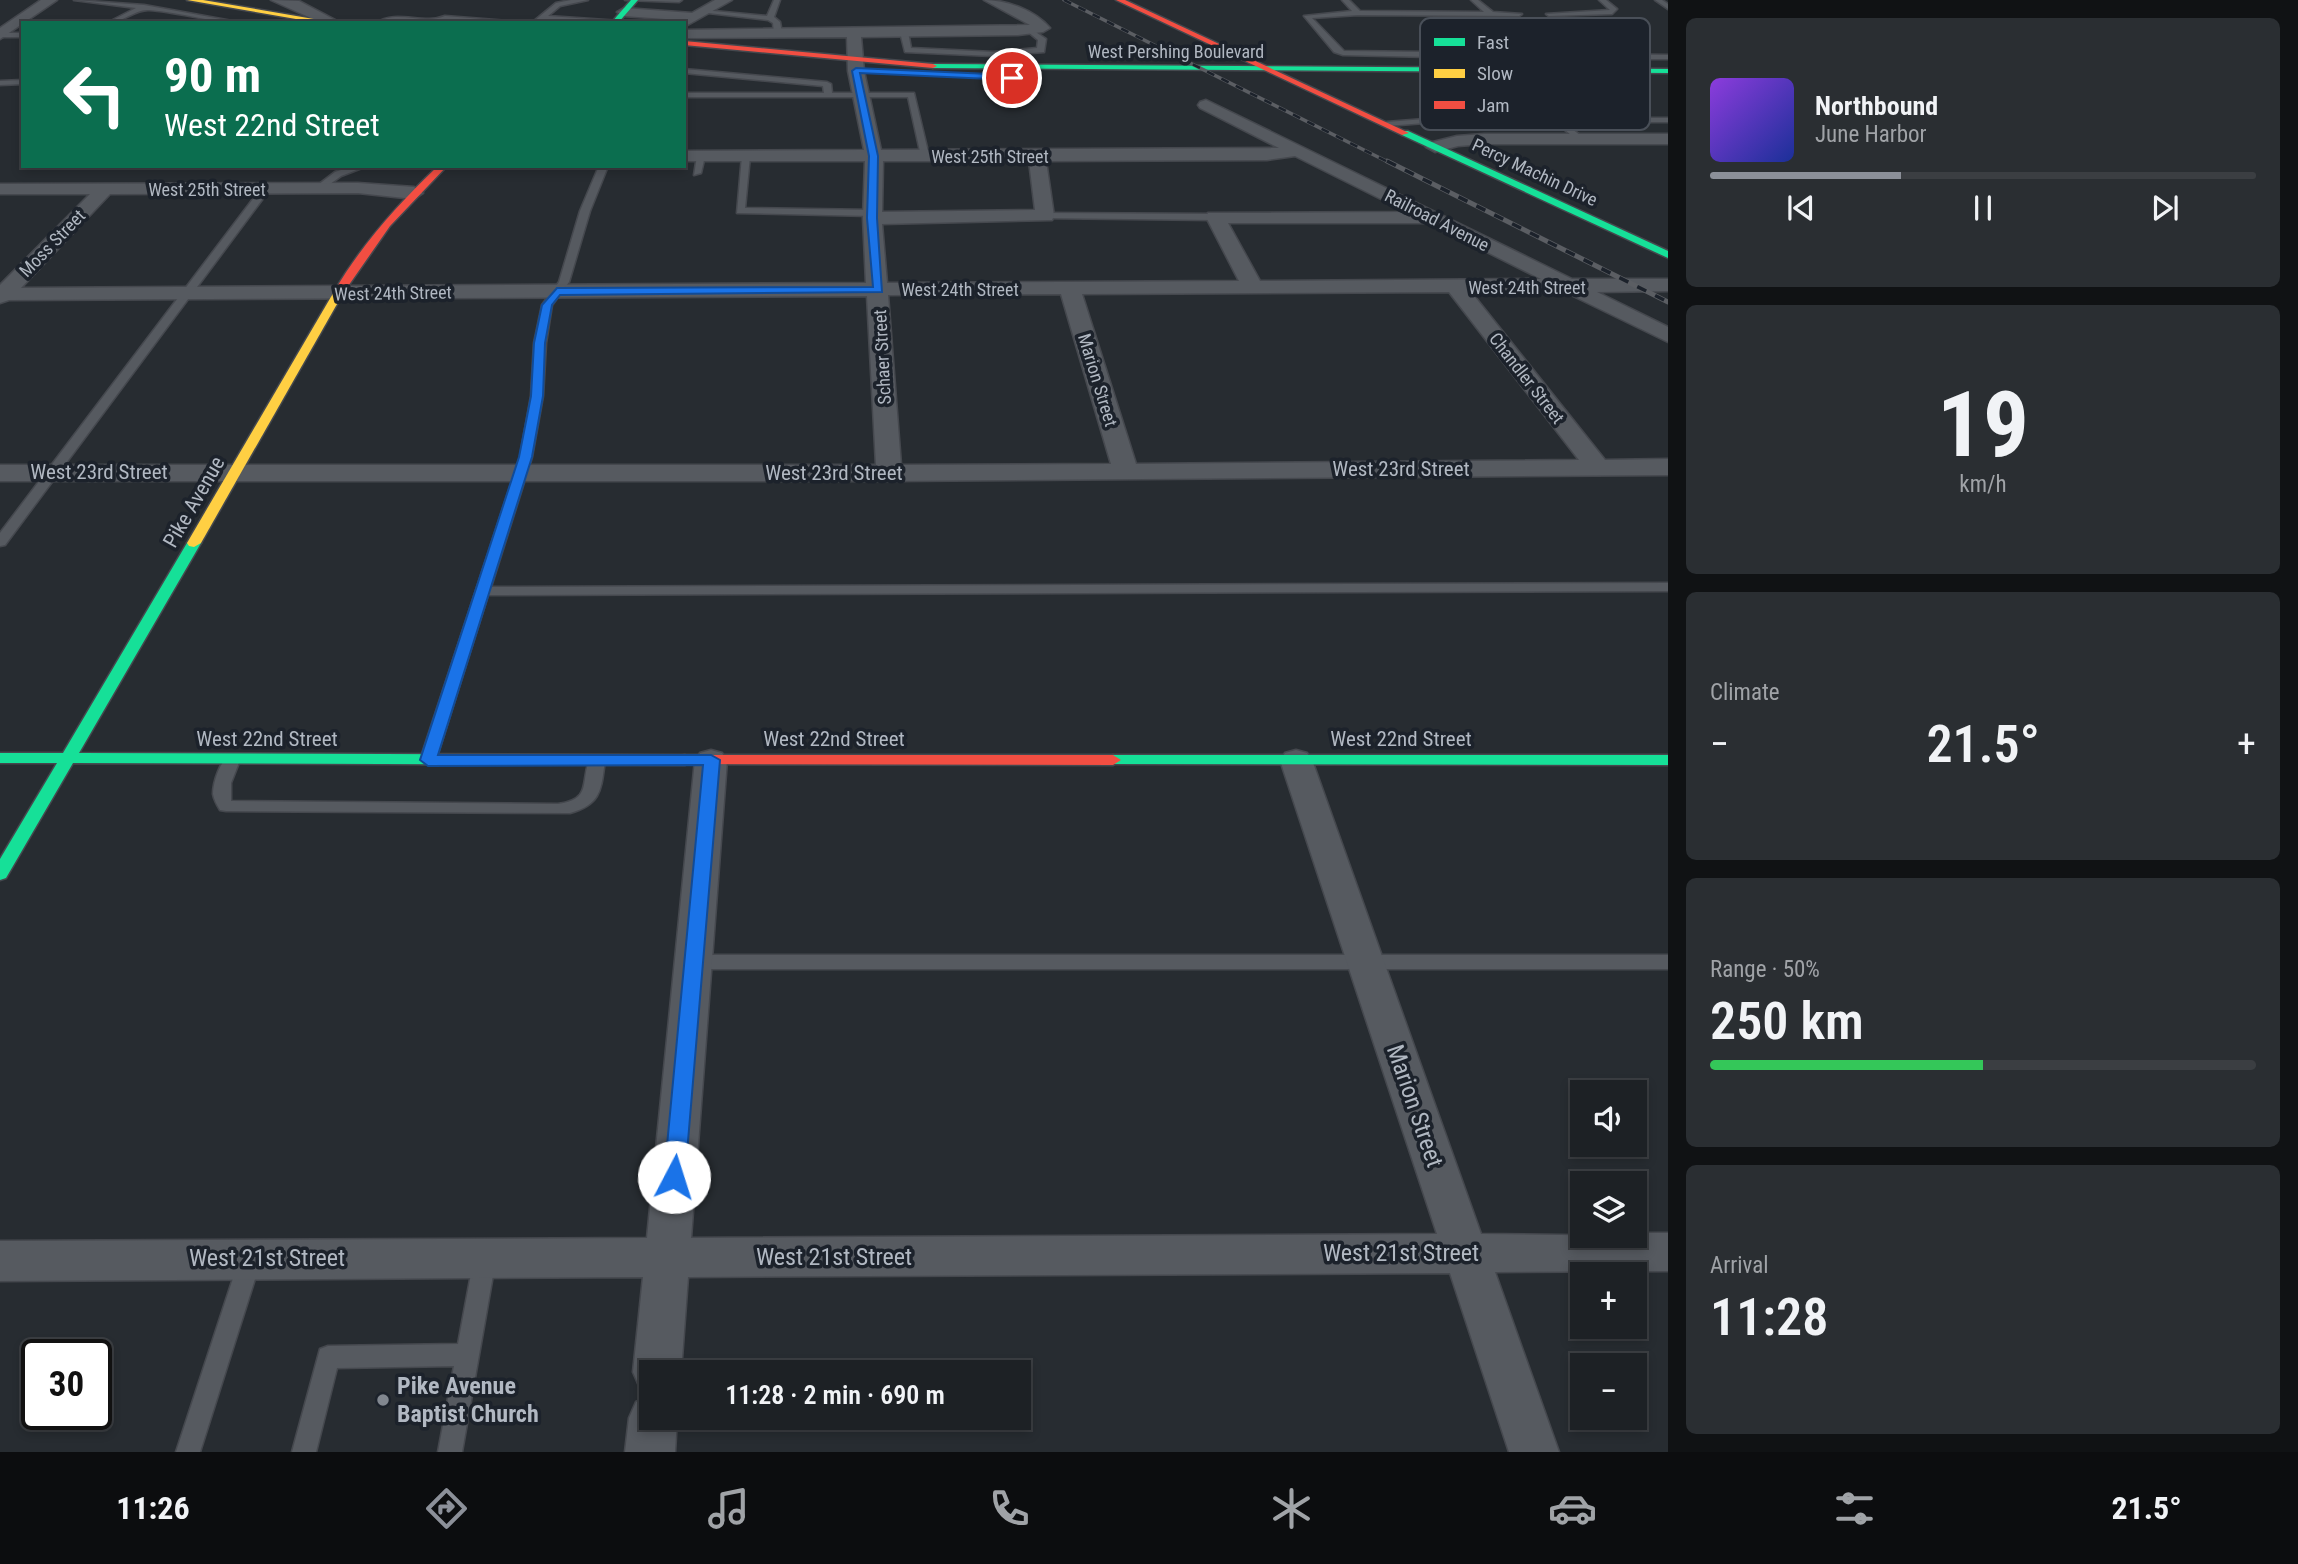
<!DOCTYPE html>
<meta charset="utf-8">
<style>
:root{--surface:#1d2125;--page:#2a2e32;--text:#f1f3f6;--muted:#a0a3a7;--line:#3b3e42;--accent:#8c9099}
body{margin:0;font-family:"Roboto Condensed",sans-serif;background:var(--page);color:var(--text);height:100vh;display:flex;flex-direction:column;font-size:26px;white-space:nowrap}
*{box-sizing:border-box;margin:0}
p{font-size:23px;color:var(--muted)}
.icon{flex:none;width:38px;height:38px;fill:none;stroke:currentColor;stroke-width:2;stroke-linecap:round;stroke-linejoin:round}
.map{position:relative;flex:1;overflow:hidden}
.sheet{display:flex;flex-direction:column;gap:18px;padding:18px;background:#101214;width:630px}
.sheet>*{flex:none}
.banner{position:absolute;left:21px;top:21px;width:665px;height:147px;border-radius:0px;box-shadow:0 4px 10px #0003,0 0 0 2px var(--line);background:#0b6e4f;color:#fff;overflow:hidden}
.fabs{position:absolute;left:1570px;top:1080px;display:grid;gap:14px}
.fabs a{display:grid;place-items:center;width:77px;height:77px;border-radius:0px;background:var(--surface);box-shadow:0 4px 10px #0003,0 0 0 2px var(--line);font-size:35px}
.speed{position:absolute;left:21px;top:1339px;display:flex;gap:14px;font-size:35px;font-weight:700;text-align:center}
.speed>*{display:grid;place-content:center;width:91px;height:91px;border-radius:50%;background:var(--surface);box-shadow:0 4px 10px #0003,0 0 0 2px var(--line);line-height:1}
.speed .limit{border:4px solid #111;border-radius:10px;background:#fff;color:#111}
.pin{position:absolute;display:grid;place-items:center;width:60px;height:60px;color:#fff;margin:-30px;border:4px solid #fff;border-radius:50%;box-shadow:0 2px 7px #0007}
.me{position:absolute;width:77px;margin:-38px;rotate:5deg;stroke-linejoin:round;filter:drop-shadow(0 0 5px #0008)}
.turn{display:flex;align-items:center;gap:24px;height:147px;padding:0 28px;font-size:32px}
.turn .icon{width:91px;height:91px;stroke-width:2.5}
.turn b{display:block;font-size:49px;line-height:60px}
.big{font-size:52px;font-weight:600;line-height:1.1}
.sheet .tile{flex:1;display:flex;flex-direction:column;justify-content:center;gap:10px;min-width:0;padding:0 24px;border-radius:10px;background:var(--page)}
.sheet .dial{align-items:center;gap:0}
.dial b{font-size:91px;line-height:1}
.song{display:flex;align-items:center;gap:21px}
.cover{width:84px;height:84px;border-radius:10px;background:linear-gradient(135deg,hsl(270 70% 55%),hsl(230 70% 35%))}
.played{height:7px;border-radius:4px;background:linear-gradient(90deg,var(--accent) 35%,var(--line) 35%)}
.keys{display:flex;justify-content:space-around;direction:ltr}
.heat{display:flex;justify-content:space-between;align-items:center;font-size:38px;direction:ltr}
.charge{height:10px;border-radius:5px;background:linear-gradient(90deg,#34c759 50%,var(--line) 0)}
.trip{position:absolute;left:639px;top:1360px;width:392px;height:70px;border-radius:0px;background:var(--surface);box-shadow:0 4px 10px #0003,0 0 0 2px var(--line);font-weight:600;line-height:70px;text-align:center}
.menu{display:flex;height:112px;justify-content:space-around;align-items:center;background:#0c0d0f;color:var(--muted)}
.menu .icon{width:49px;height:49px}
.menu .active{color:var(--accent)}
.menu b{font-size:32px;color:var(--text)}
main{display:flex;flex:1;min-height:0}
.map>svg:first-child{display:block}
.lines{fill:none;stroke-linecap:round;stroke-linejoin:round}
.lane-casing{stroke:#45484e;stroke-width:3}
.street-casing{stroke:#45484e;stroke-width:3}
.fast-casing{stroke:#45484e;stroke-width:3}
.slow-casing{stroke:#45484e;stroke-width:3}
.jam-casing{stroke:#45484e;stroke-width:3}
.lane{fill:#565a60;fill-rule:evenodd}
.street{fill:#565a60;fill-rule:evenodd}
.fast{fill:#16e098;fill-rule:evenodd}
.slow{fill:#ffcf43;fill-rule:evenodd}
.jam{fill:#f24e42;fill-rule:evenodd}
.rail-far1-casing{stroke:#5b5e63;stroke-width:3.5}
.rail-casing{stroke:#5b5e63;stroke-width:5}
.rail-far1{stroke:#1c222b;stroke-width:2.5;stroke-dasharray:8;stroke-linecap:butt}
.rail{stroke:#1c222b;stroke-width:3.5;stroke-dasharray:10;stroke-linecap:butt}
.route{fill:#1a73e8;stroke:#114b97;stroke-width:2}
.poi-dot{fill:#81878f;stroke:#1c222b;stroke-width:2.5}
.labels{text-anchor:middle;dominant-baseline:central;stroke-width:7;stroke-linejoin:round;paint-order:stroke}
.far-street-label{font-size:18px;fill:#b1b8c2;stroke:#1c222b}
.street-label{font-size:21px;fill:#b1b8c2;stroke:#1c222b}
.near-street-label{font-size:24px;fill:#b1b8c2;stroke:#1c222b}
.near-poi-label{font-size:24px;font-weight:bold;fill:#b1b8c2;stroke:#1c222b;text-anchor:start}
.key{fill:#1c222b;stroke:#494f58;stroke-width:2}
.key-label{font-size:19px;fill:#b1b8c2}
</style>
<main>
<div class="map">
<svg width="1668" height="1452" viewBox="0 0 1668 1452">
<rect width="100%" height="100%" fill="#272c31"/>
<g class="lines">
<g class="lane-casing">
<g id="lane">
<path d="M74,0L144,5L243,23C211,23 181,12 149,10C135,9 122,23 107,23L136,8Z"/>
<path d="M571,0H588L560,6L548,16L620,21H534L556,3Z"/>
<path d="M625,0H682L679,2Z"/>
<path d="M774,0H780L774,17L780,22L782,33L778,35L774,33L773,23L768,20L700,12L703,10L767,16Z"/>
<path d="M1342,0H1349L1360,11L1484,12L1471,0H1478L1493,12L1522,14L1519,16L1358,15L1312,18L1344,51L1668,55V59H1530L1541,71L1537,73L1521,59L1343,55L1334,52L1304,16L1352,11Z"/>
<path d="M1599,0H1606L1617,9L1612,14L1549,16L1546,14L1610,10Z"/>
<path d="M1655,0H1662L1668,4V9Z"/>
<path d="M445,16L508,21L376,23C396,9 423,25 445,16Z"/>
<path d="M1031,29L1046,39L1044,52L993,56L905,52L900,32L904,30L908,32L911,48L993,52L1037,48L1038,40L1027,31Z"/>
<rect x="0" y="33" width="23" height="4"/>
<path d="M684,69L827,82L831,84L832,93H914L929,156L925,159L921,156L908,97H684V93H824L823,86L684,73Z"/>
<path d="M23,80V84L0,85V81Z"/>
<path d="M1437,118L1559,119L1585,139L1578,141L1557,123L1437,122L1387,126L1383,124L1387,122Z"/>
<rect x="1591" y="118" width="77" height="4"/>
<path d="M701,153L705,156L701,173L694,175L697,156Z"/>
<path d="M746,153L750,156L745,208L872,210L877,213L872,216L737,213L742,156Z"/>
<path d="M353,166H367L341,176L322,190L314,188L335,172Z"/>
<path d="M599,166H608L590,211L569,282L552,305L546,343L543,396L532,457L491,587L1668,583V591L488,595L436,760L434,764H422L420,760L520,457L531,396L534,343L542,305L559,282L580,211Z"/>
<path d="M262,187L270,189L5,545L0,546V533Z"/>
<path d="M1045,213L1215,214L1220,217L1215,220L1042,218L1040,216Z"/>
<path d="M232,755L240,760L231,783V801L558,804C594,799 579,780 591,756H603L605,760C601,789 602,804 570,813L226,811L220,810C217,805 214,800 213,794C213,783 220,758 232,755Z"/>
<path d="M693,955H1668V969H693L686,967L684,962L686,957Z"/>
<path d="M485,1248L493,1251L496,1258L462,1452H438L454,1366L337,1368L316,1452H292L320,1349L328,1346L458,1344L474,1258L477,1251Z"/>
<path d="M250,1250L258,1253L261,1260L200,1452H176L239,1260L242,1253Z"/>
</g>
</g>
<g class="street-casing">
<g id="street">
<path d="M41,0H57L0,39V28Z"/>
<path d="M271,0L299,1L341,23H322Z"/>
<path d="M715,0H732L684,27V23H677L679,20L624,16L617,12L624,8L692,13Z"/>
<path d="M984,0C1007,0 1034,10 1050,28L1043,32L1018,35L861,37L864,71L881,150L1279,148L1200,108L1198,105L1200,102L1206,100L1572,279H1668V291L1597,292L1668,327V342L1565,292H1471L1605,460L1668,459V475L889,481H0V465H876L867,296L9,300L0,303V285L90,194H0V184L358,183L414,187L423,193L414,199L358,193L110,194L21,288L866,283L863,218L865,161H684V151L864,150L848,71L847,37L684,38V30L1030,25ZM1295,156L1407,212L1208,213L1206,217L1239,281L887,283L882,224L1052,220L1054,216L1046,161L1267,160ZM883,161H1029L1035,210L882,212ZM1228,223H1429L1541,279L1260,281ZM1449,292L1579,460L1136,464L1082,294ZM1061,294L1111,464L901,465L888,295Z"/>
<path d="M1484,134H1668V144H1484L1458,146L1435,152L1426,147L1429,143L1457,136Z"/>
<path d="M711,750L722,753L727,760L691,1238L1437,1234L1280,760L1285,753L1296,750L1307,753L1312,760L1481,1234L1634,1236V1233H1668V1271L1495,1272L1559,1452H1509L1450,1273L688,1277L681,1372H651V1392L640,1388L633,1372L643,1277L0,1281V1241L647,1238L695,760L700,753Z"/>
<path d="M651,1396V1418H677L675,1452H625L629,1418L636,1402Z"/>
</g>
</g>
<g class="fast-casing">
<g id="fast">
<path d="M631,0H638L618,23H611Z"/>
<path d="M930,64L1668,69V73L933,68Z"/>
<path d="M1402,131H1408L1668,251V258L1402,135Z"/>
<path d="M194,539L201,543L79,753L685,755L693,760L685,765L73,763L6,878L0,880V859L57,763H0V753H63L187,543Z"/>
<path d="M1113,755H1668V765L1107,764L1105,760Z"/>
</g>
</g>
<g class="slow-casing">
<g id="slow">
<path d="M187,0H203L337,23H319Z"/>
<path d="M340,287L345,290L201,543L194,547L189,546L187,543L335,290Z"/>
</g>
</g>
<g class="jam-casing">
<g id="jam">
<path d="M1116,0H1125L1409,133L1402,135Z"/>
<path d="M684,41L933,64L937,66L933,68L684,45Z"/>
<path d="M438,166H447L390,226L344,292H336L335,290C363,243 398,204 438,166Z"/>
<path d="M685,755H1113L1121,760L1113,765L679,764L677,760L679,756Z"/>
</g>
</g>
<use href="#lane" class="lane"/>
<use href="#street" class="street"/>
<use href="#fast" class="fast"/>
<use href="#slow" class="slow"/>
<use href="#jam" class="jam"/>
<g class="rail-far1-casing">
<path id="rail-far1" d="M1064,0L1390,163"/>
</g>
<g class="rail-casing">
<path id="rail" d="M1387,161L1668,302"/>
</g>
<use href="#rail-far1" class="rail-far1"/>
<use href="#rail" class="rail"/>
</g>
<path class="route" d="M856,68L1012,75L1015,78L1012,80L860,73L878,156L877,218L882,292L560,295L552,305L545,343L543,396L532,457L438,755H711L720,760L685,1177L682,1183L674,1186L667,1183L664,1177L703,765L428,766L420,760L519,457L531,396L534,343L542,305L557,288L873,287L867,218L869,156L852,71Z"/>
<circle class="poi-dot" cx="383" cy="1400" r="7"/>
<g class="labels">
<g class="far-street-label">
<text x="1176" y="51">West Pershing Boulevard</text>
<text x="990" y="156">West 25th Street</text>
<text transform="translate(1535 172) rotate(25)">Percy Machin Drive</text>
<text x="207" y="189">West 25th Street</text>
<text transform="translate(1437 220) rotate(27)">Railroad Avenue</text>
<text transform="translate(52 243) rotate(-46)">Moss Street</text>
<text x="1527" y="287">West 24th Street</text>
<text x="960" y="289">West 24th Street</text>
<text transform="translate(393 293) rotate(-1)">West 24th Street</text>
<text transform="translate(882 357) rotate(-93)">Schaer Street</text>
<text transform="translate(1527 378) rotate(52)">Chandler Street</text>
<text transform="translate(1098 380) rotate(73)">Marion Street</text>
</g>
<g class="street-label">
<text x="1401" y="469">West 23rd Street</text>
<text x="99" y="472">West 23rd Street</text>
<text x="834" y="473">West 23rd Street</text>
<text transform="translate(194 502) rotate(-60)">Pike Avenue</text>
<text x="267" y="739">West 22nd Street</text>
<text x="834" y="739">West 22nd Street</text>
<text x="1401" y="739">West 22nd Street</text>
</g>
<g class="near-street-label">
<text transform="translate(1415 1106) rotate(71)">Marion Street</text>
<text x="1401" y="1253">West 21st Street</text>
<text x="834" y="1257">West 21st Street</text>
<text x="267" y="1258">West 21st Street</text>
</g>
<g class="near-poi-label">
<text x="397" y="1386">Pike Avenue<tspan x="397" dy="28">Baptist Church</tspan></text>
</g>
</g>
<rect x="1420" y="18" width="230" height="112" rx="10" class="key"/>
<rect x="1434" y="38" width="31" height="8" fill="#16e098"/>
<rect x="1434" y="69" width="31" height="9" fill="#ffcf43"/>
<rect x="1434" y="101" width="31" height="8" fill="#f24e42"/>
<g class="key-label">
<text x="1477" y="49">Fast</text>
<text x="1477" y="80">Slow</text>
<text x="1477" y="112">Jam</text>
</g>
</svg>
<div class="fabs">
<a><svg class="icon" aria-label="sound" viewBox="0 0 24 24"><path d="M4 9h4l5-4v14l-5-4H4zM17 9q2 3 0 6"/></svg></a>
<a><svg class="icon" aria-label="layers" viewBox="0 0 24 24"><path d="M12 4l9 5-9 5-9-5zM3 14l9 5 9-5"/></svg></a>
<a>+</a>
<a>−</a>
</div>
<div class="speed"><div class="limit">30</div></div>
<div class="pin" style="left:1012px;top:78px;background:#d93025"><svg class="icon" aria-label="arrive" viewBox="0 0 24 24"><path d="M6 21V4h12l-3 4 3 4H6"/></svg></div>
<svg class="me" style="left:674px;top:1177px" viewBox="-20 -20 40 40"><circle r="19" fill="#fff"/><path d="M0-13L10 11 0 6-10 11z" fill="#1a73e8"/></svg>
<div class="trip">11:28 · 2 min · 690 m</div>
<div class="banner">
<div class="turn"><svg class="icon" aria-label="left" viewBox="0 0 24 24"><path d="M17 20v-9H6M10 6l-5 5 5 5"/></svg><div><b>90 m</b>West 22nd Street</div></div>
</div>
</div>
<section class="sheet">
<div class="tile">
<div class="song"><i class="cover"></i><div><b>Northbound</b><p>June Harbor</p></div></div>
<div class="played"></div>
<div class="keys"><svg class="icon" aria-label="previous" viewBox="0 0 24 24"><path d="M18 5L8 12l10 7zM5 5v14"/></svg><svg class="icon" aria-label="pause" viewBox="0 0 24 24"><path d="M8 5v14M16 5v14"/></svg><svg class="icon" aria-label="next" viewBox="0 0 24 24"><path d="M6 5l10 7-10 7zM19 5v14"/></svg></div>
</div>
<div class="tile dial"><b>19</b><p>km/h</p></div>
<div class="tile"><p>Climate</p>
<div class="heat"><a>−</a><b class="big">21.5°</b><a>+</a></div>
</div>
<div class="tile"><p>Range · 50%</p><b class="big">250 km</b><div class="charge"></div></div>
<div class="tile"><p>Arrival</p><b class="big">11:28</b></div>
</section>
</main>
<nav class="menu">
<b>11:26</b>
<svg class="icon active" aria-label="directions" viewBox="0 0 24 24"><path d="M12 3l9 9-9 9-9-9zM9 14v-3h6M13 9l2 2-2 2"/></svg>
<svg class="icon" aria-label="music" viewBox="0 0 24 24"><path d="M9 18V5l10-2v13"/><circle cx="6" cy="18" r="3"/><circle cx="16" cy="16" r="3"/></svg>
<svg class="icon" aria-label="phone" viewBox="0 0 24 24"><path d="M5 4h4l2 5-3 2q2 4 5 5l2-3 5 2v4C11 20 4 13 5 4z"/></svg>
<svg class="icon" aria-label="climate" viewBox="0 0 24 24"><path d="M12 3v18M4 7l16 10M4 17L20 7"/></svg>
<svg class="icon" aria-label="car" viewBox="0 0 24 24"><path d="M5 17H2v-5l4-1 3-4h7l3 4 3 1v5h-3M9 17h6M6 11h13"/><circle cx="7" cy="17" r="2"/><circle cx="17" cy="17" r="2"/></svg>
<svg class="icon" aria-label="filters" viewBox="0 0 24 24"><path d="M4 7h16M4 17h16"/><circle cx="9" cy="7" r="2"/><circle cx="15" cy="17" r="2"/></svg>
<b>21.5°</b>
</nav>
